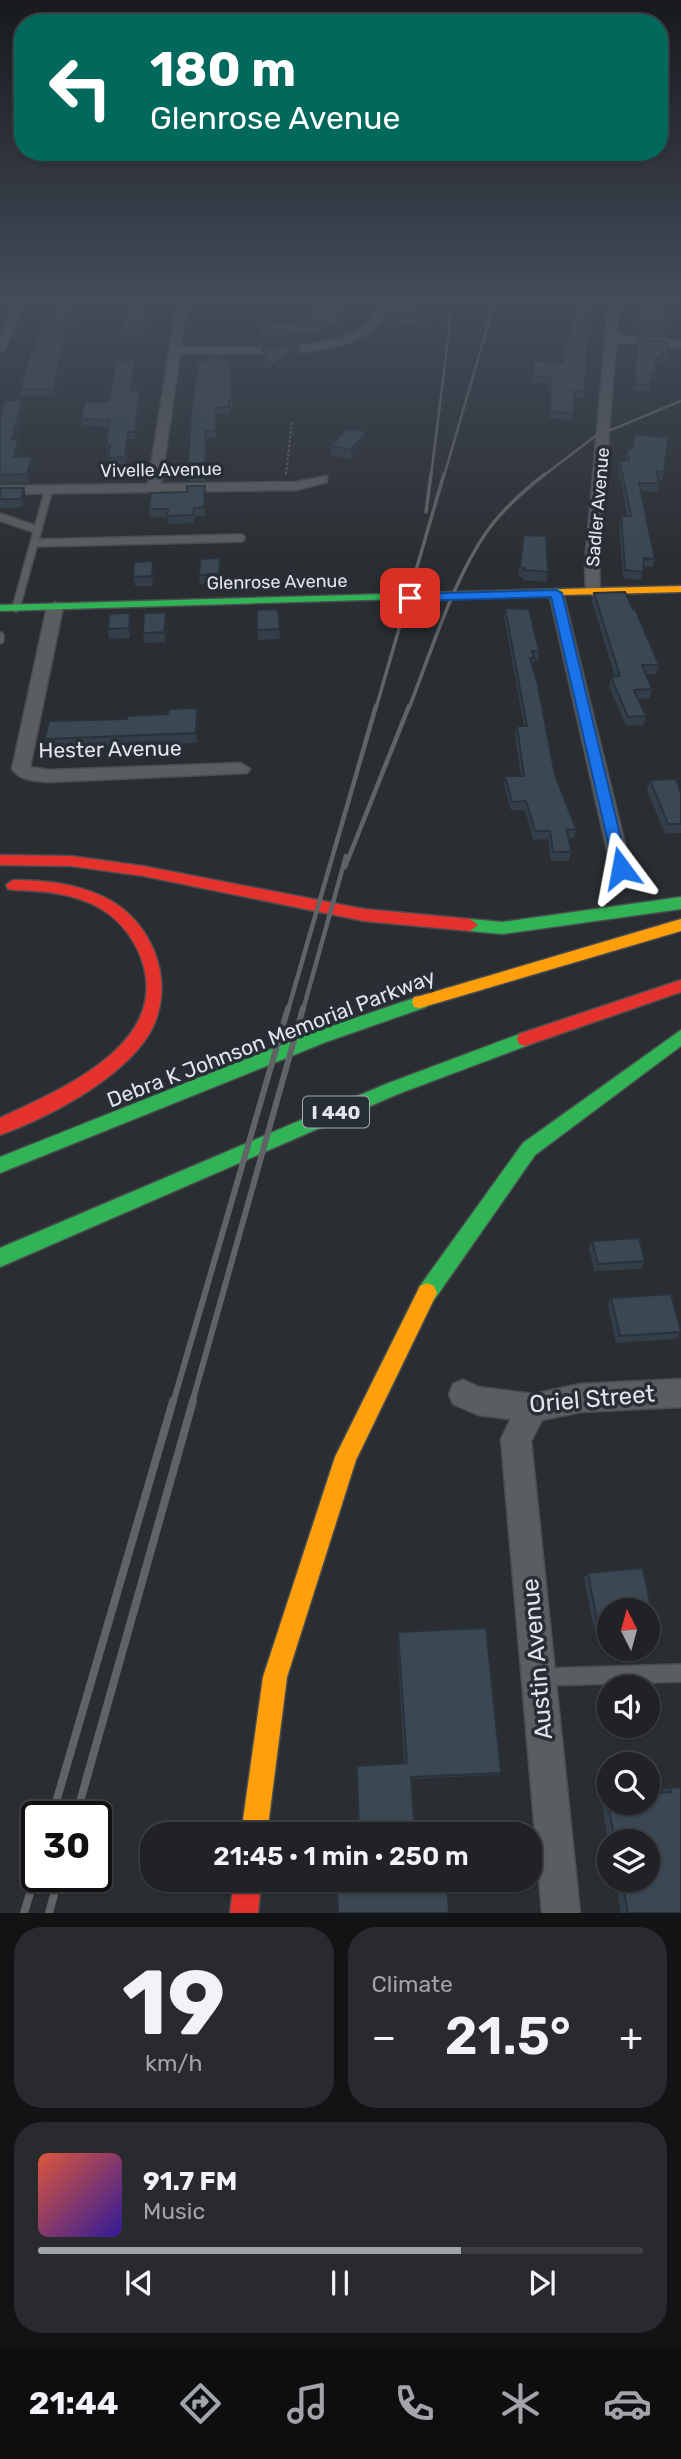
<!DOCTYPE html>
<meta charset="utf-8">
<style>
:root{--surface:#202226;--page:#282a2e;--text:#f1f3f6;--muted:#a2a4a7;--line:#3d3f43;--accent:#a1a5aa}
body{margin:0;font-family:Rubik,sans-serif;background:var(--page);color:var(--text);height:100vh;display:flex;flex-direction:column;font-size:26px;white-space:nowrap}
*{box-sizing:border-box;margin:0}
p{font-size:23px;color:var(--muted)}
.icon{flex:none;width:38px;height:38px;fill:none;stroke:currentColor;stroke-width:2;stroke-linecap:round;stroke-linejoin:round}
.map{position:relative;height:1913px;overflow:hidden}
.drawer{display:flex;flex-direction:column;gap:14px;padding:14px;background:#121315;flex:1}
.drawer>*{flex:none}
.top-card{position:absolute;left:14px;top:14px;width:654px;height:147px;border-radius:28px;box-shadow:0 2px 5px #0004,0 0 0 2px var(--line);background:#00695c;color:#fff;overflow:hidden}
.needle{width:46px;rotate:354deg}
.tools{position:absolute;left:597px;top:1598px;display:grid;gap:14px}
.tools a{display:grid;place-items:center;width:63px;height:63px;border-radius:50%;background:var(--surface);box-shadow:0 2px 5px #0004,0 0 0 2px var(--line);font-size:35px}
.speed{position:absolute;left:21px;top:1801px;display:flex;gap:14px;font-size:35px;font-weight:700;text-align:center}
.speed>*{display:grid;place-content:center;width:91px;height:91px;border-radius:50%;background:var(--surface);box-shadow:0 2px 5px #0004,0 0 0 2px var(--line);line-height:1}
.speed .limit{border:4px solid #111;border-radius:10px;background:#fff;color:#111}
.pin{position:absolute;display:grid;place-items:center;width:60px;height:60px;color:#fff;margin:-30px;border-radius:14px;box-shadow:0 4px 10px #0006}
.me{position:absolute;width:77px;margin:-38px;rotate:347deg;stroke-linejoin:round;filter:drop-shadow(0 0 5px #0008)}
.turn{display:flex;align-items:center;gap:24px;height:147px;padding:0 21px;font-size:32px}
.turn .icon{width:91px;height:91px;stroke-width:2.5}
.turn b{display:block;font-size:49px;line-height:60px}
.big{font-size:52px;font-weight:600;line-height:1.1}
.drawer .card{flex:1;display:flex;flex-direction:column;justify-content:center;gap:10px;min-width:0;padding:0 24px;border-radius:28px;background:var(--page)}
.drawer .dial{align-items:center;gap:0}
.dial b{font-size:91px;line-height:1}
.song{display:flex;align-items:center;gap:21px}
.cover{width:84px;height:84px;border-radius:10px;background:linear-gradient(135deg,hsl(10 70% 55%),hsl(250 70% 35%))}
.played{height:7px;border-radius:4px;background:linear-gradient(90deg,var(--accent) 70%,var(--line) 70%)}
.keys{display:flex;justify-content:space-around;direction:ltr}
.heat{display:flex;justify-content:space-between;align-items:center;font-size:38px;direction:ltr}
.drawer .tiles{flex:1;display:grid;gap:14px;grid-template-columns:1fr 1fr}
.card:last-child{grid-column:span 2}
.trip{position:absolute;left:140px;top:1822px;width:402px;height:70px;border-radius:28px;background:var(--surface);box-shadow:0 2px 5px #0004,0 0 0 2px var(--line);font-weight:600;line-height:70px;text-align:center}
.tabs{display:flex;height:112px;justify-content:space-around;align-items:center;background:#0d0e0f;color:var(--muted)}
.tabs .icon{width:49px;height:49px}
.tabs .active{color:var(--accent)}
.tabs b{font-size:32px;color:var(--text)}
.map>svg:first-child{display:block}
.green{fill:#514018}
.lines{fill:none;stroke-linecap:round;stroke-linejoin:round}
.lane-far1-casing{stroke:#494c50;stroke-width:10}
.lane-casing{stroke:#494c50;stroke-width:20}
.street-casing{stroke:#494c50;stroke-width:3}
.fast-casing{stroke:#494c50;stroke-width:3}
.slow-casing{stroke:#494c50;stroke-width:3}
.jam-casing{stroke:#494c50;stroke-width:3}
.path{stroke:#606365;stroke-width:2;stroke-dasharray:2.5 2;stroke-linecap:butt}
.lane-far1{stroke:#5b5e61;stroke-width:7}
.lane{stroke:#5b5e61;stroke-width:17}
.street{fill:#5b5e61;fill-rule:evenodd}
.fast{fill:#30b455;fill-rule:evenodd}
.slow{fill:#ff9f0a;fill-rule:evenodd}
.jam{fill:#e5322d;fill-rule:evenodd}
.rail-far4{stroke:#616467;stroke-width:2.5}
.rail-far3{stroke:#616467;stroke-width:3.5}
.rail-far2{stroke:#616467;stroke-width:4.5}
.rail-far1{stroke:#616467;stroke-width:6}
.rail{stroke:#616467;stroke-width:8}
.wall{fill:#333e48}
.shaded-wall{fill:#29323b}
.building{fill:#3b4854;stroke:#29323b;stroke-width:2}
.route{fill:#1a73e8;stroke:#114b97;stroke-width:2}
.labels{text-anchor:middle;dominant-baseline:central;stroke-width:7;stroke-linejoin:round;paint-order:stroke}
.far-street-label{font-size:18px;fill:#e1e5ea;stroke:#272e36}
.shield{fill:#272e36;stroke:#a9aeb4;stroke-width:2}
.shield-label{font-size:19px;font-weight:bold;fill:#e1e5ea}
.street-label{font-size:21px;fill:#e1e5ea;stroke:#272e36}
.near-street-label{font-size:24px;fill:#e1e5ea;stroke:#272e36}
</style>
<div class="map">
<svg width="681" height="1913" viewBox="0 0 681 1913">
<rect width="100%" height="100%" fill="#2a2e32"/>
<path class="green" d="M394,297H422L427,319L425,326L383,320Z"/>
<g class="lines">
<g class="lane-far1-casing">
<g id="lane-far1">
<path d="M0,517L38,530"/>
<path d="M35,543L241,538"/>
<path d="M16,608L49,489"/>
<path d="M0,636V640"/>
</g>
</g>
<g class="lane-casing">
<path id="lane" d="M544,1677L681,1673"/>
</g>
<g class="street-casing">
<g id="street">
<path d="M16,297H26L5,349L0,352V336Z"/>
<path d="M178,297H188L181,347C226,347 324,354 362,328C372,321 376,307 381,297H391C386,309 380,325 368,333C327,361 229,353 180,353L161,484L296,482L327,476V482L296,490L0,494V486L148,484Z"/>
<path d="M609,297H619L616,335L681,341V347L616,342L599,564L600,592L593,596L586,592L585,564Z"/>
<path d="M556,589L563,593L631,868L628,873H614L611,868L549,593Z"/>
<path d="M55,602L63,607L30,767L49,770L241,763L250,769L247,773L49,782C35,781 21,781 12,769L47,607Z"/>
<path d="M681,1379V1407L580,1412L542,1420L531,1441L580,1913H542L501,1439L511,1419L478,1415L453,1404L449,1394L453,1384L463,1380L479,1387L533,1394L580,1384Z"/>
</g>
</g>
<g class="fast-casing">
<g id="fast">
<path d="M562,589L566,590V594L0,611V605Z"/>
<path d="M681,897V909L502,934L470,931L462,925L470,919L502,922Z"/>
<path d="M420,996L426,997L428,1002L426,1007L326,1042L0,1173V1157L314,1032Z"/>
<path d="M681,1030V1046L535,1155L434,1300L427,1303L420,1300L417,1293L420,1286L523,1143Z"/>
<path d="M525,1032L531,1034L533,1039L531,1044L398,1094L0,1267V1248L386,1084Z"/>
</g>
</g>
<g class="slow-casing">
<g id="slow">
<path d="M681,586V592L562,595L556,592L562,589Z"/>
<path d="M681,919V931L420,1008L414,1007L412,1002L414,997L420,996Z"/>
<path d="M427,1283L434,1286L437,1293L356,1460L287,1677L267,1834H241L263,1677L335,1457L420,1286Z"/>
</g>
</g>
<g class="jam-casing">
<g id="jam">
<path d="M0,855L71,856L143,866L364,909L470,919L478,925L470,931L364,921L143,876L71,866L0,865Z"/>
<path d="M13,880C44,880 73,883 102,896C155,920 180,989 146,1039C116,1082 49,1117 0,1135V1118C59,1090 173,1044 141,958C132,934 115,915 92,904C74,896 54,892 34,891C25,890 16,891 8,889L6,885Z"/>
<path d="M681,980V992L525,1046L519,1044L517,1039L519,1034Z"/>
<path d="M234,1880H261L258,1913H230Z"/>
</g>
</g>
<g class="path">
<path d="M398,309L410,310V300L400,297"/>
<path d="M286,474L292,421"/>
</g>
<use href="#lane-far1" class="lane-far1"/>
<use href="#lane" class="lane"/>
<use href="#street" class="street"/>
<use href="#fast" class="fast"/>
<use href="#slow" class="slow"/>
<use href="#jam" class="jam"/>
<g class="rail-far4">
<path d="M431,476L449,331L448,297"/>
<path d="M444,476L496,297"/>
<path d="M543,476L594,437L681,401"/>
</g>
<g class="rail-far3">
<path d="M426,512L431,474"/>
<path d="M376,708L444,474"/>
<path d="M409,708C431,652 457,568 494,522C509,504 527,488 545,474"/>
</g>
<g class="rail-far2">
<path d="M345,867L409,706"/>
<path d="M288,1010L376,706"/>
<path d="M303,1010L346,856"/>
</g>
<g class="rail-far1">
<path d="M173,1403L288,1008"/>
<path d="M192,1403L303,1008"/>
</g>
<g class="rail">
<path d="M52,1816L173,1401"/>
<path d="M76,1816L193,1401"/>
<path d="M24,1913L37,1870"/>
<path d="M49,1913L59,1876"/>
</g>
</g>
<g class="wall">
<path d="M81,297H83V298L77,321H70L56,396L22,397L20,390L48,322Z"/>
<path d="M132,297H155L144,335H123L122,328Z"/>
<rect x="217" y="297" width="29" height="9"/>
<path d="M567,297H594L591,334L589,340H587L585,392L584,398H574L573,420L549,418L550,384L531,382L534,361L562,362L567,346L575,304H570V297Z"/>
<path d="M637,297H664L667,330L666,337L636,334L637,319L639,312Z"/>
<path d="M637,339L669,353L668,360H662L661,365H656L654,379L651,378L649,392L633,391Z"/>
<path d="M263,348L299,355L269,375V369H266Z"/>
<path d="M230,362L233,408H229V414L216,415V438H207L206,481H189L188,474Z"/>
<path d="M136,366L133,390L141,396L136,439H129L126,464H109L108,458L109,452H107L106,445L109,427L82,425L81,419L109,402Z"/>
<path d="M23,400L24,408L17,439H18L20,448L18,456H32L34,464L29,483H0V416Z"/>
<path d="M366,441L351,459L331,455V446Z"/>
<path d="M627,448L664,472L662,480H658L659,483L657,492L641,491L655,559L653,567H643L641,580L623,578L619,524L621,516H627L619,470L620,462L626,461V456Z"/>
<path d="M205,486V516H195L194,523L169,524L168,517L150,518L149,509L187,492Z"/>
<path d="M0,488H24L26,496L23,507L0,508Z"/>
<path d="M524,535L548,572L546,582L523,580V577H518Z"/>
<path d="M220,568V584H200L199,575Z"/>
<path d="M154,570L153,586H135L133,577Z"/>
<path d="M594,593L659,665L656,674H646L652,689L650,698L638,699L646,716L644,725L626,726L609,686L611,677L615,676L592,602Z"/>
<path d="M505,608L539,651L538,660H534L533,667L555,775L576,829L574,838H569L571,852L569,861H551L548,839L533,840L525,810H511L504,785L505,776H521L515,735L517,726H524L504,617Z"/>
<path d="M278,609L280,639L258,640L257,610Z"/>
<path d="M131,622L130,638L109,639L108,629Z"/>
<path d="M167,622L166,642L144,643L143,633Z"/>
<path d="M197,708L199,718L197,743L48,748L45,739L127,719L168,714Z"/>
<path d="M650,780L681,793V833L665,834L647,790Z"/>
<path d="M592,1241L645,1261L641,1269L594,1271L589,1248Z"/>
<path d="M611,1298L681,1332L676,1339L616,1343L608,1306Z"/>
<path d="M643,1568L653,1618L648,1621V1610H609V1624L593,1625L584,1577L588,1573Z"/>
<path d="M398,1632L501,1773L496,1775L411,1779L415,1834H358L357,1766L404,1764L397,1638Z"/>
<path d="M681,1787V1913H621L615,1880H648V1841H609V1845L601,1799L663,1793L662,1789Z"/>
</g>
<g class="shaded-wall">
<path d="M81,297H83V298L77,321L76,314Z"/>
<path d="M153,297H155L144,335L143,328Z"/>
<path d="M362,297H363L361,307L343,320V324L321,340L262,345V338L338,316Z"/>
<path d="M69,314L70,321L56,396L54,389Z"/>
<path d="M299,346V355L269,375V367Z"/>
<path d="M135,360L136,366L132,397L131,390Z"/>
<path d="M140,390L141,396L136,439L135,432Z"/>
<path d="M23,400L24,408L14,448L12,439Z"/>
<path d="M128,432L129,439L126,464L125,457Z"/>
<path d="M366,432V441L351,459V450Z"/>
<path d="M18,439L20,448L16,465L14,457Z"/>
<path d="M32,456L34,464L29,483L27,474Z"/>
<path d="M24,488L26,496L23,507L21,499Z"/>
<path d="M153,561L154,570L153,586L152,576Z"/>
<path d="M130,613L131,622L130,638L129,628Z"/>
<path d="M166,613L167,622L166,642L164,632Z"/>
<path d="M197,708L199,718L197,743L196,733Z"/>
</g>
<g class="building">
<path d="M56,297H81L76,314H69L54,389L20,390L30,353H33L43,322H48Z"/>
<path d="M132,297H153L143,328H122L126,300H130Z"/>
<path d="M217,297H246V299L217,300Z"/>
<path d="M313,297H362V300L338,316L343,317L321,332L262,338L261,325L297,322L295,320L302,319Z"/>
<path d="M571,297H594L591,334H587L585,392L574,391V413L550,412L551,377L532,376L534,361L563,362L564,346H567L576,298H571Z"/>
<path d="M639,297H664L667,330L638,327V312H641Z"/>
<path d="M637,339L668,342L669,353H662V358H655L656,372L653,371L650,385L635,384Z"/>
<path d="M299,346L269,367V360H265L263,348Z"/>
<path d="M216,356L230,362L232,401H229V407L216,408L215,431H206L205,473L188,474L191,413L198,363Z"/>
<path d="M135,360L131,390H140L135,432H128L125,457L108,458L110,445H106L110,420L81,419L85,402H109L116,361Z"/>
<path d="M5,400H23L12,439H18L14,457L32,456L27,474L0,475V416Z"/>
<path d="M346,429L366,432L351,450L331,446Z"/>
<path d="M635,434L668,438L664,472L656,471L659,483H639L655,559L644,558L643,572L625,570L621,516H631L620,462L629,460L627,448L632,449Z"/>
<path d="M187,486H205L204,507L194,508L193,515L167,516L168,509H149L151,493L187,492Z"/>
<path d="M0,488H24L21,499H0Z"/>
<path d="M524,535L546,536L548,572L524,570L525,568L520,567Z"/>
<path d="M220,558L219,574L199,575L200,559Z"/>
<path d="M153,561L152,576L133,577L134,562Z"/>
<path d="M625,592L633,609H635L659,665H642L652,689L634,690L646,716L628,717L611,677L620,676L594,593Z"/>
<path d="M505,608L529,609L539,651H532L534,658H530L537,681L555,775L576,829L567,830L571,852H553L550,831H535L526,801L512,802L505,776H524L517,726H527Z"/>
<path d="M278,609L280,629L257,630V610Z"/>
<path d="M130,613L129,628L108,629L109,614Z"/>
<path d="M144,613H166L164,632L143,633Z"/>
<path d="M197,708L196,733L45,739L49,721L127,719L128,716L168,714L169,709Z"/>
<path d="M676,779L681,793V824H668L650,780Z"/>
<path d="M639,1238L645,1261L598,1264L592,1241Z"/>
<path d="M671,1294L681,1332L620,1336L611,1298Z"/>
<path d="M643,1568L653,1618H648V1610H609V1621H597L588,1573Z"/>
<path d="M486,1628L501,1773L411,1777L415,1834H359L357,1766L407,1763L398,1632Z"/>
<path d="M681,1787V1913H628L622,1880H648V1841H615L607,1798H609V1802H648V1794L671,1792L670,1788Z"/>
<path d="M337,1880H447L449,1913H338Z"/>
</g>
<linearGradient id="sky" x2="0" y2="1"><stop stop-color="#17191c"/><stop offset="0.53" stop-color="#444c5a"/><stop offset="1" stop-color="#444c5a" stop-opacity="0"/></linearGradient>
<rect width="681" height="564" fill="url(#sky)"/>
<path class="route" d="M556,590L562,593L628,868L621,874L614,868L551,597L410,601L404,598L410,594Z"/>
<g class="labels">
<g class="far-street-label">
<text transform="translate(161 470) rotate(-1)">Vivelle Avenue</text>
<text transform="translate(598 507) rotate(-85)">Sadler Avenue</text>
<text transform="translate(277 582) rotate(-1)">Glenrose Avenue</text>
</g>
<rect class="shield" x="303" y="1096.5" width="66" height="31" rx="5"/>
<g class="shield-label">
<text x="336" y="1112">I 440</text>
</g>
<g class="street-label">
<text transform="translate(110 749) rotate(-1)">Hester Avenue</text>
<text transform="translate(271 1038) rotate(-21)">Debra K Johnson Memorial Parkway</text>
</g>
<g class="near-street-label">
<text transform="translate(592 1399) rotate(-5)">Oriel Street</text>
<text transform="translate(537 1659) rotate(-95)">Austin Avenue</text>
</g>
</g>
</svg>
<div class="tools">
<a><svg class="needle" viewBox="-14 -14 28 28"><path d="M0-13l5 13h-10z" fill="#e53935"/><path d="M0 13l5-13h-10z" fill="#a2a4a7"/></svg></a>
<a><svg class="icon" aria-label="sound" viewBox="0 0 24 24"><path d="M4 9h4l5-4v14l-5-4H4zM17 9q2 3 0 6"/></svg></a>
<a><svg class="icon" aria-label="search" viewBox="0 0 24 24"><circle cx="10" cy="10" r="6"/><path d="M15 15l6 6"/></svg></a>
<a><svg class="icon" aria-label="layers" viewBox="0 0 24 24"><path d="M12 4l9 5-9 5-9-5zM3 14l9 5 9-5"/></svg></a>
</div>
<div class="speed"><div class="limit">30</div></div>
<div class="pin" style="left:410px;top:598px;background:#d93025"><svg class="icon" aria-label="arrive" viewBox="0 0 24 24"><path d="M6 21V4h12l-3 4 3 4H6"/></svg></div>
<svg class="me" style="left:621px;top:868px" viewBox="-20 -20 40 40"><path d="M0-17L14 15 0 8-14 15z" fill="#1a73e8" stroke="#fff" stroke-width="4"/></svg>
<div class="trip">21:45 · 1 min · 250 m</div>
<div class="top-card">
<div class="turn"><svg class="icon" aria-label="left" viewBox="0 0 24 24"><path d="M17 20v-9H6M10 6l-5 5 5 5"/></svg><div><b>180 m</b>Glenrose Avenue</div></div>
</div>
</div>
<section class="drawer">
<div class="tiles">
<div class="card dial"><b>19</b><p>km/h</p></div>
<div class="card"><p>Climate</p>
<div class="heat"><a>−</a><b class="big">21.5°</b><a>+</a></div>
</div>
<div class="card">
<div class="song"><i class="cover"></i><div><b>91.7 FM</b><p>Music</p></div></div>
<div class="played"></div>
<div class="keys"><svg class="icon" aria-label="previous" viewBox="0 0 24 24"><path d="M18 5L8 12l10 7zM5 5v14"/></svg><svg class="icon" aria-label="pause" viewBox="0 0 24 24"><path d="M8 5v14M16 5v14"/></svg><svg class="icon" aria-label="next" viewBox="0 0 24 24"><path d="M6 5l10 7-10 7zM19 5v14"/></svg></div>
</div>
</div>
</section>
<nav class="tabs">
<b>21:44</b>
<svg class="icon active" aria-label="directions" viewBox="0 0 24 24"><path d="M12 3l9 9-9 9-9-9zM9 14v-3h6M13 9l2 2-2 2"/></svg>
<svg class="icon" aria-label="music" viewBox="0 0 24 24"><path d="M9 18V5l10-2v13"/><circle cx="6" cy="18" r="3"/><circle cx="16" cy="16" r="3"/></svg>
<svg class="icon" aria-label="phone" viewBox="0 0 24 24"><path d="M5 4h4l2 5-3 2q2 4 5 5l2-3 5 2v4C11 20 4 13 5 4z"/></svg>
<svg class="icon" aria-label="climate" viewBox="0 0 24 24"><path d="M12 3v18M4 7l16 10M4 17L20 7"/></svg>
<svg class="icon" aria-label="car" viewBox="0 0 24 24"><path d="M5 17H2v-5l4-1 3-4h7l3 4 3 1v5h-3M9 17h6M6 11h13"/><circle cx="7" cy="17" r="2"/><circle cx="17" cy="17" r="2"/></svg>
</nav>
